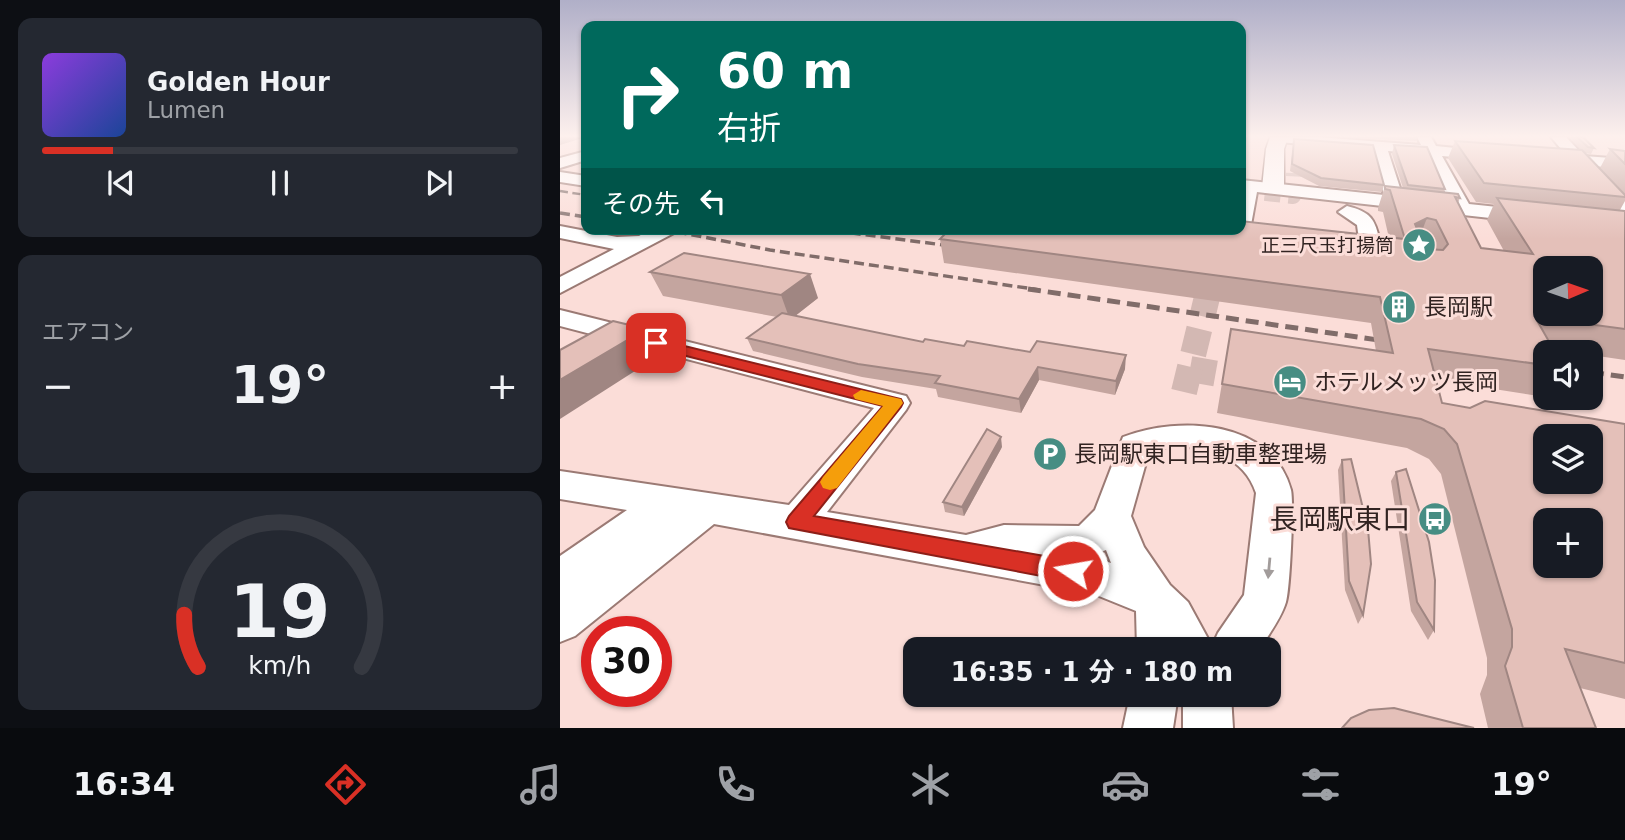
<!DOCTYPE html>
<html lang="ja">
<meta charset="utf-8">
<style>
:root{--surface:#171b24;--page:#242831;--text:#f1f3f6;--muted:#9ea1a6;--line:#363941;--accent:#d93025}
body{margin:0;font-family:"DejaVu Sans","Noto Sans JP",sans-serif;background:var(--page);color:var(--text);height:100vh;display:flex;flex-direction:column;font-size:26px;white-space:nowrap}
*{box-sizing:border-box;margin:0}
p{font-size:23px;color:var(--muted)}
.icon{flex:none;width:38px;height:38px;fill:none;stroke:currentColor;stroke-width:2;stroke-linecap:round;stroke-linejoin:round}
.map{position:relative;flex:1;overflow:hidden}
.panel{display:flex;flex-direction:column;gap:18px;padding:18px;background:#0d0f14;width:560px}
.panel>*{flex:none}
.guide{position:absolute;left:21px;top:21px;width:665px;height:214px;border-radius:14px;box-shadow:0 2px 5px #0004;background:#00695c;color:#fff;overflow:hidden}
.needle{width:46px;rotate:88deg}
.tools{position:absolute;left:973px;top:256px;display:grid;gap:14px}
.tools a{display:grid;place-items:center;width:70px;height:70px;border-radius:14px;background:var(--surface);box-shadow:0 2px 5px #0004;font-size:35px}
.speed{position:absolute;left:21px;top:616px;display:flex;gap:14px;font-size:35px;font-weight:700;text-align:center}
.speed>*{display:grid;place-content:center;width:91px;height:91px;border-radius:50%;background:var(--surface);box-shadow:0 2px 5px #0004;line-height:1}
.speed .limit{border:10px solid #d22;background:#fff;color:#111}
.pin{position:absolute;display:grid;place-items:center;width:60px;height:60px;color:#fff;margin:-30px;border-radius:14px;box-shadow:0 4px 10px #0006}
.me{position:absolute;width:77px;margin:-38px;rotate:282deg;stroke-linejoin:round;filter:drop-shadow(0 0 5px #0008)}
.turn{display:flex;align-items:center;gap:24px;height:147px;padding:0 21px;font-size:32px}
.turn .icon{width:91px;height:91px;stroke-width:2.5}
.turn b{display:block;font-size:49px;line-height:60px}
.then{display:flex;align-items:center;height:66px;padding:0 21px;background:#0003;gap:14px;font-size:26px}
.big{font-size:52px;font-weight:700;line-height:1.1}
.panel .card{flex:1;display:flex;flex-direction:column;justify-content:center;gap:10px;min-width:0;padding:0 24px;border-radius:14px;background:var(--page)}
.panel .dial{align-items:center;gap:0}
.dial svg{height:182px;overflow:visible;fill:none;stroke:var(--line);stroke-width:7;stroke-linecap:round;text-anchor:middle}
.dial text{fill:var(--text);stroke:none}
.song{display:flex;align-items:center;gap:21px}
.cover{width:84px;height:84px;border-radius:10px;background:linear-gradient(135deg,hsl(270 70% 55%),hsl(220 70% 35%))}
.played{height:7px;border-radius:4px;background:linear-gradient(90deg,var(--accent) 15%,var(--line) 15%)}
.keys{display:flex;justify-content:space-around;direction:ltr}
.heat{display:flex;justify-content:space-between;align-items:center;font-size:38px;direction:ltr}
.trip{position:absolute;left:343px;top:637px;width:378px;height:70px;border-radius:14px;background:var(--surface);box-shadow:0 2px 5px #0004;font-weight:700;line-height:70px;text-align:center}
.tabs{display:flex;height:112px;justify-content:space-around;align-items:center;background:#090b0e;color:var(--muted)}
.tabs .icon{width:49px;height:49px}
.tabs .on{color:var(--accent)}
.tabs b{font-size:32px;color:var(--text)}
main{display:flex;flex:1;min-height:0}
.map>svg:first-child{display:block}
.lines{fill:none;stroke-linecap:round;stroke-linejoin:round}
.minor-tunnel-far2{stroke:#d3b8b3;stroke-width:16;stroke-dasharray:16 8;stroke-linecap:butt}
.minor-tunnel-far1{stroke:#d3b8b3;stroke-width:21;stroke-dasharray:21 10;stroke-linecap:butt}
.minor-tunnel{stroke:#d3b8b3;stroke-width:26;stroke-dasharray:26 13;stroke-linecap:butt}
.minor-casing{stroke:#9b7a74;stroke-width:4}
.major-casing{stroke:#9b7a74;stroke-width:3}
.minor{fill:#fff;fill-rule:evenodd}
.major{fill:#fff;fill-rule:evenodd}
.rail-far2{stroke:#806c69;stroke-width:2.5;stroke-dasharray:8 4.5;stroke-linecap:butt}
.rail-far1{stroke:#806c69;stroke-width:3.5;stroke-dasharray:10 5;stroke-linecap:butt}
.rail{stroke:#806c69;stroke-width:5;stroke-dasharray:13 7;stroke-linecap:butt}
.wall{fill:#c4a59f;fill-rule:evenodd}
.shaded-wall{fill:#a08682}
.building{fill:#e4c0b9;stroke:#a08682;stroke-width:2;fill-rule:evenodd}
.oneway{fill:#a29c9b}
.route{fill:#d93025;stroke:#8d1f18;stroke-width:2}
.slow{fill:#f59e0b}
.labels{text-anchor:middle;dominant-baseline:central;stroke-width:6;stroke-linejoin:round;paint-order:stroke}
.far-poi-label{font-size:19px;fill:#312321;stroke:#fbddd8;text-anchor:end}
.poi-label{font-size:23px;fill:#312321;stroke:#fbddd8;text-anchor:start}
.near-poi-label{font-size:28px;fill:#312321;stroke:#fbddd8;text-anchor:end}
</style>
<main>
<section class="panel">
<div class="card">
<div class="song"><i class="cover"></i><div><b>Golden Hour</b><p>Lumen</p></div></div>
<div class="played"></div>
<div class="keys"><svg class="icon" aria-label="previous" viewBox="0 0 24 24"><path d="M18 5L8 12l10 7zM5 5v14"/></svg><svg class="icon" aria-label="pause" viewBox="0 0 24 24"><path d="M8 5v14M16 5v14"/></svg><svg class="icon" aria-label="next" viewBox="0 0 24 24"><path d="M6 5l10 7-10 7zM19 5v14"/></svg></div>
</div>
<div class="card"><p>エアコン</p>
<div class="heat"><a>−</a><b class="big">19°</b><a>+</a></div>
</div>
<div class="card dial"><svg viewBox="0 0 100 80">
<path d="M14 69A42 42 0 1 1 86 69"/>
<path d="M14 69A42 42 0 0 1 8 46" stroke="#d93025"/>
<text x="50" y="56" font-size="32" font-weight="700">19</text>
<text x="50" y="72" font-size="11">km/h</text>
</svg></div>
</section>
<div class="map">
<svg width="1065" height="728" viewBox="0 0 1065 728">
<rect width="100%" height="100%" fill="#fbddd8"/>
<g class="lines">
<path class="minor-tunnel-far2" d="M681,190L733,196L734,173"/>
<path class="minor-tunnel-far1" d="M649,290L664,229"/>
<g class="minor-tunnel">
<path d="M630,369L664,375"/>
<path d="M624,392L649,289"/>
</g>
<g class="minor-casing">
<g id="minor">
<path d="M713,137H758L861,145L857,137H871L876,146L935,152L938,155L930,160L882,156L909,204L967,210L976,216L967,222L697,192L691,225L688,229H675H681V180L824,195L813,150L719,142L714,141ZM828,151L866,154L890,202L843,197Z"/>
<path d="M991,137H1006L1024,156L1065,159V169L1033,166L1065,201V218L1058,216L1015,165L989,162L986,159L989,156L1006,155Z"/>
<path d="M26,151V160L0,168V158Z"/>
<path d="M0,172L26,176V186L0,182Z"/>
<path d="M787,206C811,212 815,219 820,242L812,250L776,251L773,247L776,243L799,240L797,225L778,212Z"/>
<path d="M0,226L57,237L79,236L91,229H117L114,233L0,293V277L54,249L0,238Z"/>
<path d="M0,310L346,396L350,403L346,410L267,512L406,535L444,525L519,526L535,510L563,437C620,415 712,420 731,490C734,503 730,589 726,602C721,619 708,635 700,649H577L576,611L534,594L154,524L15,636L0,642V556L67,510L0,499V471L229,505L314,408L0,326ZM613,446C648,447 684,456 696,493L684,595L658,633L652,646L628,602L610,585L584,547L571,516L589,452ZM546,550L551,563L530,556Z"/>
<path d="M570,695H618L613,728H563Z"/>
<path d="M623,695H671L673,728H623Z"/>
</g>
</g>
<g class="major-casing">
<path id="major" d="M710,137H728L724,149V188L721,193H705L702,188L706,149Z"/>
</g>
<use href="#minor" class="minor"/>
<use href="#major" class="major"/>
<path class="rail-far2" d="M0,191L26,195"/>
<g class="rail-far1">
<path d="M0,213L26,217"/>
<path d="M102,229L210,250L480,290"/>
<path d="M261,229L399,247"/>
</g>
<g class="rail">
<path d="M468,289L832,342"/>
<path d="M1031,372L1065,377"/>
</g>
</g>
<g class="wall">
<path d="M779,137H858L856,141Z"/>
<path d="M1009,137H1023L1034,148L1031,154L1025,153L1040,168L1050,149L1065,151V201L1060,210L1065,211V360L1031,355V352H1010L994,350L985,352V397L876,380L882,403L910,408L1065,424V699L1020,688L1036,728H928L920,694L927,675V658L881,474L869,459L847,448L657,413L671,329L816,351L811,323L384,263L380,239L829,238L823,212L818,211V208L825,186L843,188L832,154L834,145L885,189L884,192L900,198L898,203L921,248L944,251L927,220L934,204L916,202L888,158L895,141L1021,150ZM862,242L867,243L869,249H865Z"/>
<path d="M734,139L824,185L822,192L759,186L730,171Z"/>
<path d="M90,272L258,298L235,316L363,342L404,346L565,369L555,395L479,380L461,413L378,397L376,389L302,377L193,351L187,338L217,317L103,296Z"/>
<path d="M442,447L404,516L385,512L383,502Z"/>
<path d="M782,460L803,615L798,624L785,590L778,470Z"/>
<path d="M836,472L874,630L868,640L851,611L831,481Z"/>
</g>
<g class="shaded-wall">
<path d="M0,137H26L0,145Z"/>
<path d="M685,137H688L681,157V147Z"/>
<path d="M867,218L858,241L855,224Z"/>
<path d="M250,274L258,298L230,320L221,295Z"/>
<path d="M86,329L100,355L0,419V380Z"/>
<path d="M566,355L565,369L555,395L556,381Z"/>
<path d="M478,367L479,380L461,413L459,399Z"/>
<path d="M441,437L442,447L404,516L402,507Z"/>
</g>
<g class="building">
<path d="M681,137H685L681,147Z"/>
<path d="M1017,137H1023L1034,148L1028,147Z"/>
<path d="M734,139L813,145L824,185L761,178L732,164Z"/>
<path d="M895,141L1022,150L1065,195V197L924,183Z"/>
<path d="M834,145L867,147L885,189L848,185Z"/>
<path d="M1050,149L1065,151V164Z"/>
<path d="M825,186L898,194L900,198L895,197L921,248L973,254L937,198L1065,211V329L975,317L995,352H985V365L868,349L882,403L910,408L925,401L1065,424V663L1005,649L1036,728H963L945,666L952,647V629L897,444L884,429L861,419L662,384L671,329L833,353L820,297L380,239L390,229H681V221L845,239L830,190L825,189ZM867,218L876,220L888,244L883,250L865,249L855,224ZM985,268H1031V313H985ZM985,436H1031V481H985ZM985,520H1031V565H985Z"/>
<path d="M124,253L250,274L221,295L90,272Z"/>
<path d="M222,313L363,342L365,339L404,346L407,341L470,352L477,341L566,355L556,381L478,367L459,399L375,383L380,376L298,364L187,338Z"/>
<path d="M53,321L86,329L0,380V350Z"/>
<path d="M427,429L441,437L402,507L383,502Z"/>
<path d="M791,459L808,529L811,564L803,615L789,581L782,460Z"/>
<path d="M846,469L869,542L875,580L874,630L857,602L836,472Z"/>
<path d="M834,708L914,728H782L791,718L809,710Z"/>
</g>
<defs><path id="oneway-solid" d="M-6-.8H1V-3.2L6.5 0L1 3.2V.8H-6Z" transform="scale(1.75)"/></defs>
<use class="oneway" href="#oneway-solid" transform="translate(709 568) rotate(95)"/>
<linearGradient id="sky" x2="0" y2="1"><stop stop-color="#b0afc8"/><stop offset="0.57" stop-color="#fdf0ed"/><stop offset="1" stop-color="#fdf0ed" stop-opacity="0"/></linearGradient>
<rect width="1065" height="239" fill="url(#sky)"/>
<path class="route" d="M96,339L341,399L343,403L341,407L254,516L513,561L521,564L525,571L521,579L513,582L229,528L226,522L229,516L323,406L91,347L88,343L91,340Z"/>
<path class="slow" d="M301,390L341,399L343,403L277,488L270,490L263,488L260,482L263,477L323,406L295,399L293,395Z"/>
<defs>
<g id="sight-disc" transform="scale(1.75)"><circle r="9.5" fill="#478d83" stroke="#fbddd8"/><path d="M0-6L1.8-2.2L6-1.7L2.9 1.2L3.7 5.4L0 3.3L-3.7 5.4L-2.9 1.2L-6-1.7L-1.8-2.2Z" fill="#fff"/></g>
<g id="building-disc" transform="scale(1.75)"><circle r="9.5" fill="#478d83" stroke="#fbddd8"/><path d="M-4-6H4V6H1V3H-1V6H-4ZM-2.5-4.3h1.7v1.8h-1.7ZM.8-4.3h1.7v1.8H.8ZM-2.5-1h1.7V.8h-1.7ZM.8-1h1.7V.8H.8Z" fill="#fff"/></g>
<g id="hotel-disc" transform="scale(1.75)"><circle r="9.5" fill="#478d83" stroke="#fbddd8"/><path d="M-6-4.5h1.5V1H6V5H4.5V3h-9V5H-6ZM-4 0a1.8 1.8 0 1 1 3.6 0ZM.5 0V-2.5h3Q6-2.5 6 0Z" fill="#fff"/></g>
<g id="parking-disc" transform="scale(1.75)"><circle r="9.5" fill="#478d83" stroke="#fbddd8"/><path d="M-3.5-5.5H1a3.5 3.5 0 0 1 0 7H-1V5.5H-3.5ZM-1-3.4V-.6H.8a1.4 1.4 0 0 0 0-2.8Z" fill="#fff"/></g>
<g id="bus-disc" transform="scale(1.75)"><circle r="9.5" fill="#478d83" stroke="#fbddd8"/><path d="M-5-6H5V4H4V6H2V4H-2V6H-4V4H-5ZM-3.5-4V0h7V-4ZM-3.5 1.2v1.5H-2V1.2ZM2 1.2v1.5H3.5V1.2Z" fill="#fff"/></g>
</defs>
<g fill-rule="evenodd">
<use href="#sight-disc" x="859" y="245"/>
<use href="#building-disc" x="839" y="307"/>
<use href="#hotel-disc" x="730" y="382"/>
<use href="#parking-disc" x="490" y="454"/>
<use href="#bus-disc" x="875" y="519"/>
</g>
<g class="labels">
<g class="far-poi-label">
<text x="834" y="245">正三尺玉打揚筒</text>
</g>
<g class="poi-label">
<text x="864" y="307">長岡駅</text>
<text x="754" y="382">ホテルメッツ長岡</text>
<text x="514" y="454">長岡駅東口自動車整理場</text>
</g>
<g class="near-poi-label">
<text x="850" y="519">長岡駅東口</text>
</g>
</g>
</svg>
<div class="tools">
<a><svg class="needle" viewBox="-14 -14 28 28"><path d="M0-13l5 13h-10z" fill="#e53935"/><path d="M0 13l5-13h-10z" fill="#9ea1a6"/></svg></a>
<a><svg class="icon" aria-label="sound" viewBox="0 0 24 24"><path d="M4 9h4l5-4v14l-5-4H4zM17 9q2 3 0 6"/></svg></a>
<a><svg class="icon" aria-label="layers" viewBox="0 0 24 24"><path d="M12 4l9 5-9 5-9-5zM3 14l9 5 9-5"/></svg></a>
<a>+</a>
</div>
<div class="speed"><div class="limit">30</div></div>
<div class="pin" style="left:96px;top:343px;background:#d93025"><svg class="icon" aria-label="arrive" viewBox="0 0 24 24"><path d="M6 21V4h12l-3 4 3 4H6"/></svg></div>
<svg class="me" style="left:513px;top:571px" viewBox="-20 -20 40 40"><circle r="17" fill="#d93025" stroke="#fff" stroke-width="3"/><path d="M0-11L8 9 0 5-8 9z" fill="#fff"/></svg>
<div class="trip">16:35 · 1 分 · 180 m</div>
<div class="guide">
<div class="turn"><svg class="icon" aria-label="right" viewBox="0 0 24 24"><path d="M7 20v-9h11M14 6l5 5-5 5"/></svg><div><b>60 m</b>右折</div></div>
<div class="then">その先<svg class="icon" aria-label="left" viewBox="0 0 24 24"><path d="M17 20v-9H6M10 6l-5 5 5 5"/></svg></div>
</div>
</div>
</main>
<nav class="tabs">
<b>16:34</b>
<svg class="icon on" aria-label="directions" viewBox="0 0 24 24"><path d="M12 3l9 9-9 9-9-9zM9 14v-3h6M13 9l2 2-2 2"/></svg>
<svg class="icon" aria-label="music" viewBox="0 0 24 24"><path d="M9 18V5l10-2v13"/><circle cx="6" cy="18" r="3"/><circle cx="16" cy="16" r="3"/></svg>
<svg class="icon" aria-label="phone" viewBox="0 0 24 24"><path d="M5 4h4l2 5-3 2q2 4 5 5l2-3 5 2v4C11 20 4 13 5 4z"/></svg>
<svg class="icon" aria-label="climate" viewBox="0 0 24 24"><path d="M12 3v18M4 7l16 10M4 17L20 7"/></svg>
<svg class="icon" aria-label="car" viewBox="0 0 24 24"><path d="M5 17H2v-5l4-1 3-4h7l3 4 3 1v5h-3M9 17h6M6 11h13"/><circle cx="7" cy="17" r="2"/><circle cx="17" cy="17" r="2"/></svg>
<svg class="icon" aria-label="filters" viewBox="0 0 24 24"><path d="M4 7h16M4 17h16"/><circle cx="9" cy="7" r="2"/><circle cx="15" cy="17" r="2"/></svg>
<b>19°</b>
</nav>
